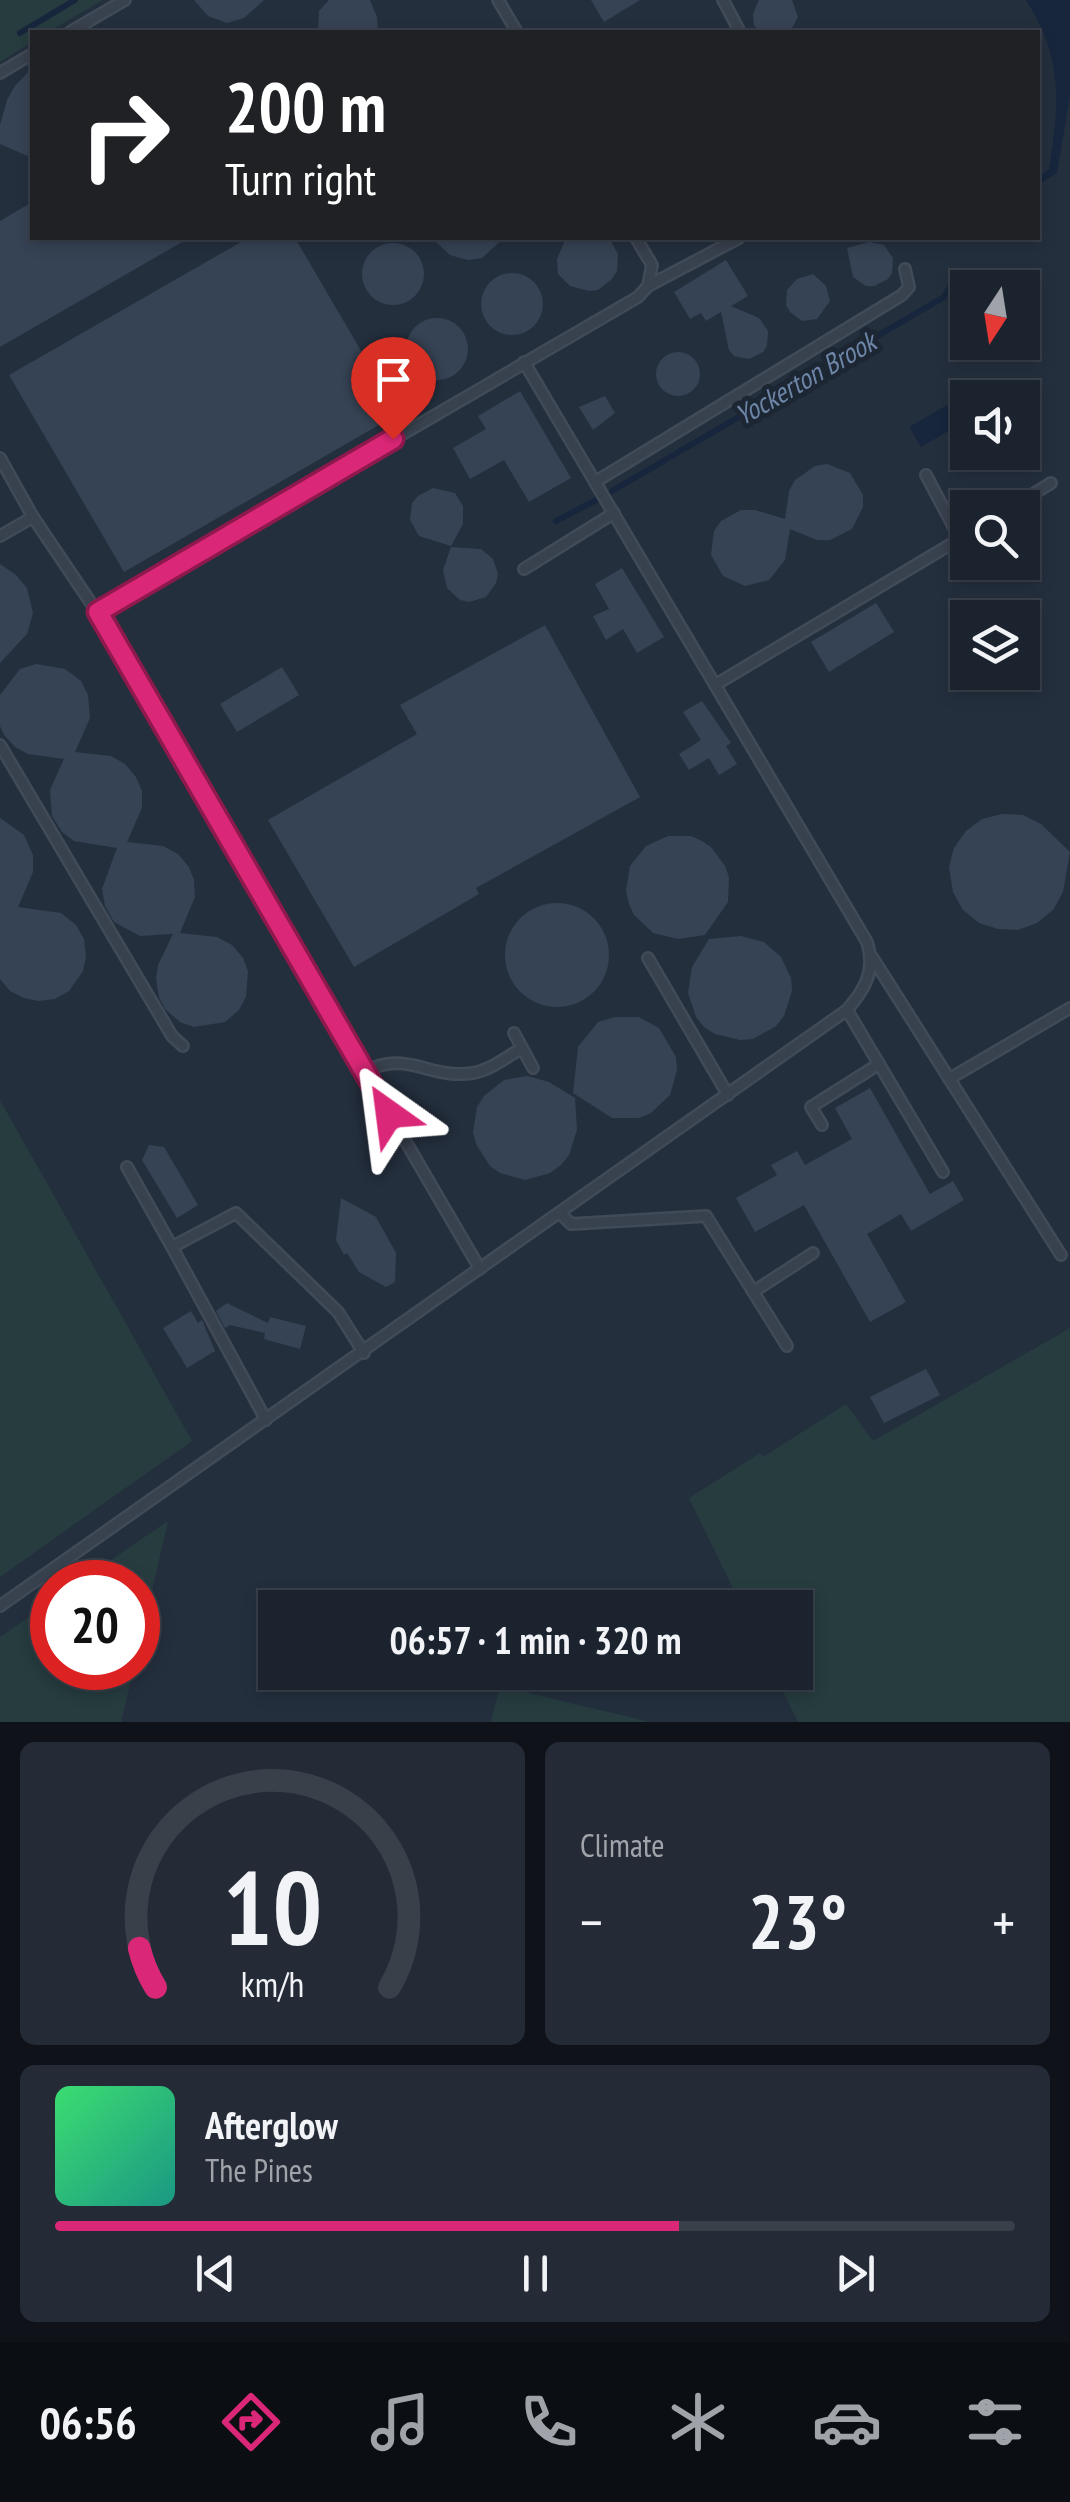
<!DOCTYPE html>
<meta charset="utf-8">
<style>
:root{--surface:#1b232e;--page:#242b36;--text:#f1f3f6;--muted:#a0a4aa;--line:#39404a;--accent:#db2777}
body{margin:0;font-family:"PT Sans Narrow",sans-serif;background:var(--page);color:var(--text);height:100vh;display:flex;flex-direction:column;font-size:38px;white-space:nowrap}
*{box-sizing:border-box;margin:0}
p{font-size:32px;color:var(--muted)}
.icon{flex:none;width:55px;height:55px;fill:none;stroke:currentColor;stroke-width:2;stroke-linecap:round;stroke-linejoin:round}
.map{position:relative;height:1722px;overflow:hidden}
.panel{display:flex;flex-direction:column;gap:20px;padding:20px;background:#0f1319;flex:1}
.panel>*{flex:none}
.top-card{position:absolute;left:30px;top:30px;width:1010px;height:210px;border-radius:0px;box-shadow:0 5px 15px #0003,0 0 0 2px var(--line);background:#202124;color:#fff;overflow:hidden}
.needle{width:65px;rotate:192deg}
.controls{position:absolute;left:950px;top:270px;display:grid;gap:20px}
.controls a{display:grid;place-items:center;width:90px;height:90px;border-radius:0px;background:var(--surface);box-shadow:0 5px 15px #0003,0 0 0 2px var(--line);font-size:50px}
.speed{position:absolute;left:30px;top:1560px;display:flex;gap:20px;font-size:50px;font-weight:700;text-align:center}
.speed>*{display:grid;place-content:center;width:130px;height:130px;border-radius:50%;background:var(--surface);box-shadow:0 5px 15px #0003,0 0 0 2px var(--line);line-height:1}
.speed .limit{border:15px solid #d22;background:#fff;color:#111}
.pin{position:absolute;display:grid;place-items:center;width:85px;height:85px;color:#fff;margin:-102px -42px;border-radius:50% 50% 50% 0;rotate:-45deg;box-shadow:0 0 10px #0007}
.pin .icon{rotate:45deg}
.me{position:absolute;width:110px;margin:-55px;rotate:329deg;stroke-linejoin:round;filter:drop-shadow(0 0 8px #0008)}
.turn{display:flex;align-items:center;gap:35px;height:210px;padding:0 30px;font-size:45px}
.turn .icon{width:130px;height:130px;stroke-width:2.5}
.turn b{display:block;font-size:70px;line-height:85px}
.big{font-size:75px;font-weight:700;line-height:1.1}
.panel .widget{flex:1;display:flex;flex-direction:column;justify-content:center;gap:15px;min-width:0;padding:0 35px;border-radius:15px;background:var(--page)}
.panel .dial{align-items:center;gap:0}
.dial svg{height:260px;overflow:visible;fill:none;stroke:var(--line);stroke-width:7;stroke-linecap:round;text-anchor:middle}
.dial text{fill:var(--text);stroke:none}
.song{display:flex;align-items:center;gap:30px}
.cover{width:120px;height:120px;border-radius:15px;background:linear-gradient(135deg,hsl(140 70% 55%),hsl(170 70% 35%))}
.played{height:10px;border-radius:5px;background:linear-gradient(90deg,var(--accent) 65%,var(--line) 65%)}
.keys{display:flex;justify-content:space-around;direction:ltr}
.heat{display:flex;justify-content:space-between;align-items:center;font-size:55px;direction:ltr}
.panel .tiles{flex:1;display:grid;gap:20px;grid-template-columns:1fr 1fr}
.widget:last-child{grid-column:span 2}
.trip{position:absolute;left:258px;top:1590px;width:555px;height:100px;border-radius:0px;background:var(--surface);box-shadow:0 5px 15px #0003,0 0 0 2px var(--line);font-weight:700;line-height:100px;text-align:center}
.tabs{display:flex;height:160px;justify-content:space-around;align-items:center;background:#0b0e12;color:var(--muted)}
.tabs .icon{width:70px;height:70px}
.tabs .current{color:var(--accent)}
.tabs b{font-size:45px;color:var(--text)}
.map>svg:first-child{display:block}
.green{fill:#263c3f}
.water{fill:#17263c}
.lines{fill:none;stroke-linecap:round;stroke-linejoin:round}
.stream{stroke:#17263c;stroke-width:6}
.building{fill:#364354}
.service-casing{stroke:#414a57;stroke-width:14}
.service{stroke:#38414e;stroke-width:9}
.route-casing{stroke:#8e194d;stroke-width:25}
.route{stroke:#db2777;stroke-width:18}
.labels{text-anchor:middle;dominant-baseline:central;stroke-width:10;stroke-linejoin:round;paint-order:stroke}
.water-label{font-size:28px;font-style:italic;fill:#6d86a8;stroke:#1d2633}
</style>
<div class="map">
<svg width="1070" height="1722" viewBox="0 0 1070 1722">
<rect width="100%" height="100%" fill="#242f3e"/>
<g class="green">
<path d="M0,0H103L48,32H32V42L0,62Z"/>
<path d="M0,1100L192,1441L0,1577Z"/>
<path d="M1070,1328V1722H798L774,1673L795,1672V1608L742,1607L689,1498L760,1453L763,1457L846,1404L873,1441Z"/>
<path d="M168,1521L138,1652V1582H79Z"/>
<path d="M52,1601V1668H134L121,1722H0V1637Z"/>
<path d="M500,1686L650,1722H491Z"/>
</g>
<g class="water">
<path d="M1026,0H1070V96L1057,173L1038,185V177L1049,169C1060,104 1063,58 1026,0Z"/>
<path d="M956,400L967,420L921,447L909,427Z"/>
</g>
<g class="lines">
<g class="stream">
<path d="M20,33L75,0"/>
<path d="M612,491L944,297L951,285"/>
<path d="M556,521L598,499"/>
</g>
</g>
<g class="building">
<path d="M194,0H264L244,18L227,23L208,16Z"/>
<path d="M329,0H370L377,17L378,32H318L319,11Z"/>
<path d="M591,0H640L604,22Z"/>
<path d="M759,0H792L798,17L790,32H762L754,26L753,14Z"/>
<path d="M32,68V158L0,144V125L7,100L15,86Z"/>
<path d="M32,202V238H189L0,347V221Z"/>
<path d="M248,238H295L398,414L124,572L9,375Z"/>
<path d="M432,238H504L482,258L468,260L450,255Z"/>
<path d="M566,238H609L618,254L617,271L612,279L598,290L589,291L570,286L558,274L557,259Z"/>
<path d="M869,242L884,245L893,258L892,273L888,279L874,286H866L853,277L847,248Z"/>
<circle cx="393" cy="274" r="31"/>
<path d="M726,260L748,296L731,306L759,318L768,331L767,346L763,352L749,359L734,356L729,350L721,312L706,321L701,313L690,319L674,292Z"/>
<circle cx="512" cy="304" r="31"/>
<path d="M813,274L826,286L830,301L817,319L802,321L790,312L786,305L787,290L797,279Z"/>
<circle cx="437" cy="349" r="31"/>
<circle cx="678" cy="374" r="22"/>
<path d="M520,391L571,478L529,502L504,460L470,479L453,448L486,429L478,416Z"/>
<path d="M605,396L615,413L593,430L579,407Z"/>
<path d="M827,464L850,473L863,495V507L852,529L830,540H817L790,529L785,560L769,580L745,586L723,576L711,555L714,531L721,521L741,510H755L785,519L789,491L795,480L815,466Z"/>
<path d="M433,488L455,493L463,506V524L451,546L419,536L410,520L412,503L418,496Z"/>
<path d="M451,547L481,549L493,559L498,574L496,583L486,597L469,602L460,600L447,588L443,570Z"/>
<path d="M0,564L16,575L27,588L33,613L27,634L0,663Z"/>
<path d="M622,568L664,637L637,653L623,629L606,640L593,616L609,609L595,584Z"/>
<path d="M876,603L894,632L829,672L811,642Z"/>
<path d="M545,625L640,797L476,888L479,894L354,967L268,820L417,734L400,705Z"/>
<path d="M36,664L65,669L81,681L88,695L90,718L75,752L111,756L125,764L136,777L142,791V808L127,842L163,846L178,854L189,867L194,880L195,897L180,933L217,937L232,945L243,958L248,971L246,997L239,1010L225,1022L194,1027L180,1022L165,1009L159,997L156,979L158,965L173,934L140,936L114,922L105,906L102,889L117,848L74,841L62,832L52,816L50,790L64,759L28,754L15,747L4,735L0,726V695L20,669Z"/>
<path d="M282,667L299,695L237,732L220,704Z"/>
<path d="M702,701L731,743L726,746L737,764L719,775L709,758L689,770L679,754L701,740L683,712Z"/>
<path d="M1002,814L1023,815L1041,824L1070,852L1063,892L1053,910L1037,923L1018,930L998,929L979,923L963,910L953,892L949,867L954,848L966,831L982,819Z"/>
<path d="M0,818L24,835L33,855V872L18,907L61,913L76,925L84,939L86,957L83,971L69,991L55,999L39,1001L24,998L10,991L0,979Z"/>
<path d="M668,836H691L702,841L711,847L725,866L729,877L728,902L705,935L678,939L653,933L634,915L629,904L626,891L630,866L646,846Z"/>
<circle cx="557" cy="955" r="52"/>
<path d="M741,936L764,942L781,957L791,978L792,991L784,1016L776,1026L753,1039L740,1040L715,1034L704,1027L696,1017L688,993L692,967L709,939Z"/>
<path d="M615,1017H639L659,1028L676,1057L677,1070L670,1095L651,1113L639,1118H612L573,1093L578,1047L598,1022Z"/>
<path d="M527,1076L549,1082L575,1098L577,1130L569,1155L561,1165L550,1173L525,1180L500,1173L490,1166L476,1144L473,1132L477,1107L484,1096L504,1080Z"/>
<path d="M870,1088L930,1194L953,1181L964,1200L911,1231L901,1214L867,1234L906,1302L870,1322L804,1205L755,1232L736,1198L777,1175L771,1165L797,1151L805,1165L852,1139L835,1108Z"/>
<path d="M149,1145L164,1147L198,1205L177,1218L142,1160Z"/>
<path d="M341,1198L376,1217L396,1253L395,1282L386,1287L359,1272L347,1253L344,1255L336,1240Z"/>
<path d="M227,1303L268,1323L270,1317L306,1326L300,1349L264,1339L265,1333L230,1325L225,1328L216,1311Z"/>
<path d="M191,1311L198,1323L202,1320L215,1351L187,1368L163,1328Z"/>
<path d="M926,1369L940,1395L884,1423L870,1397Z"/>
</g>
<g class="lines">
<g class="service-casing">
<g id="service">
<path d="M498,0L517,32"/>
<path d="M723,0L740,32"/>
<path d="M70,32L125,0"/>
<path d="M0,73L32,54"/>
<path d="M648,286L739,238"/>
<path d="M0,458L33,517L97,612L480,1269"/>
<path d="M926,475L960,539"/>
<path d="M595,482L902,295L909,287L905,269"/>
<path d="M1011,508L1051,483"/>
<path d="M0,536L33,517"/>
<path d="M524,569L614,513"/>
<path d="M97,612L638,297L648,286L652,265L636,238"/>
<path d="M715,685L968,534"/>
<path d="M0,745L172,1036L183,1046"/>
<path d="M872,957L1061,1255"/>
<path d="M648,958L728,1095"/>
<path d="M847,1010L943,1172"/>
<path d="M514,1033L533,1068"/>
<path d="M364,1072C408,1049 429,1080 473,1073C490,1070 507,1057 522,1048"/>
<path d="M949,1079L1070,1008"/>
<path d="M822,1125L811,1107L879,1064"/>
<path d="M127,1167L172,1247"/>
<path d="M560,1213L571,1224L706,1216L787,1346"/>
<path d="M753,1292L813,1253"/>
<path d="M266,1420L172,1247L236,1213L338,1312L364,1353"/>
<path d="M0,1606L847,1010C865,989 876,971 867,942L524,362"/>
</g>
</g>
<use href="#service" class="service"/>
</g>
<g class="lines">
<g class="route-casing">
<path id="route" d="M389,1114L98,612L393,439"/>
</g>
<use href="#route" class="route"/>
</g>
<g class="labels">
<g class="water-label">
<text transform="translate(805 378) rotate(-30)">Yockerton Brook</text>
</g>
</g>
</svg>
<div class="controls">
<a><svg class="needle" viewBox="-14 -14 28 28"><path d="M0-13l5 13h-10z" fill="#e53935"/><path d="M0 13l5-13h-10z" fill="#a0a4aa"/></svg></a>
<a><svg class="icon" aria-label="sound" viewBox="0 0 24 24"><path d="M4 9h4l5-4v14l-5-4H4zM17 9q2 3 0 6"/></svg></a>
<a><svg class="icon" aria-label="search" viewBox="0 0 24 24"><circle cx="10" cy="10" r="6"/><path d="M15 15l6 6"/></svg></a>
<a><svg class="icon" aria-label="layers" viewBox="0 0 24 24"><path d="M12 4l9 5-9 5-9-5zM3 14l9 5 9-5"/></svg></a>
</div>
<div class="speed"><div class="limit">20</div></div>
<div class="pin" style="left:393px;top:439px;background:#d93025"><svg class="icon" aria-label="arrive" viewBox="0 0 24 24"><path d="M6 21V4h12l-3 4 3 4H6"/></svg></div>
<svg class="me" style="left:389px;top:1114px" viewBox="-20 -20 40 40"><path d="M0-17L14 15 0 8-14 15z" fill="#db2777" stroke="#fff" stroke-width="4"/></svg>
<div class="trip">06:57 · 1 min · 320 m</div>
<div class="top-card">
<div class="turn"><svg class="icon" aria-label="right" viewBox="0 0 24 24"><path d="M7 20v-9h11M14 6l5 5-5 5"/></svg><div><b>200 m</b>Turn right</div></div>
</div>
</div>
<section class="panel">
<div class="tiles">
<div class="widget dial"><svg viewBox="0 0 100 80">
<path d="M14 69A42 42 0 1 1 86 69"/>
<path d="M14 69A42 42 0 0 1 9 57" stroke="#db2777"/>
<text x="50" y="56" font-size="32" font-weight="700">10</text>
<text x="50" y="72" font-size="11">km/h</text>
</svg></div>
<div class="widget"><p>Climate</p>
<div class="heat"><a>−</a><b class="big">23°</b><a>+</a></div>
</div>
<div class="widget">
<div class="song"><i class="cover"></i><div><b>Afterglow</b><p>The Pines</p></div></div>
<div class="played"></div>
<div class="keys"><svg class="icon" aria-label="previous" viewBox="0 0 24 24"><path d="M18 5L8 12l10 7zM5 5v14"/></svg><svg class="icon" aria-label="pause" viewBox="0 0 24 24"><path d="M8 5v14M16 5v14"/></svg><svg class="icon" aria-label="next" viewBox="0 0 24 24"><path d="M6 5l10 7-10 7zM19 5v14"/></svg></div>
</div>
</div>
</section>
<nav class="tabs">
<b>06:56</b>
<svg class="icon current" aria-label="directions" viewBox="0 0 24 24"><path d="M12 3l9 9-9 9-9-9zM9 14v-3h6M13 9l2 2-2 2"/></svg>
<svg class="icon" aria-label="music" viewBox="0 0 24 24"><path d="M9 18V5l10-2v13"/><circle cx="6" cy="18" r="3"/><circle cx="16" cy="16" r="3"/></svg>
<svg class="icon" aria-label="phone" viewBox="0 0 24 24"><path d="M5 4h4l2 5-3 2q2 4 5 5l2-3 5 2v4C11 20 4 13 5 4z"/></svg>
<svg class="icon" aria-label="climate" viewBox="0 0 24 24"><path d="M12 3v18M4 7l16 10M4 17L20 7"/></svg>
<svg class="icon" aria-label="car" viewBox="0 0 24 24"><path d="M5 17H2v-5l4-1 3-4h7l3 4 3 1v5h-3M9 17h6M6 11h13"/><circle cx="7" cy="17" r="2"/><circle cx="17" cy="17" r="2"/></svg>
<svg class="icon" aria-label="filters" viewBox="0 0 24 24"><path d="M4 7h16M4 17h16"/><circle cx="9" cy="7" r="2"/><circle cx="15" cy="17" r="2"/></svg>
</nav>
